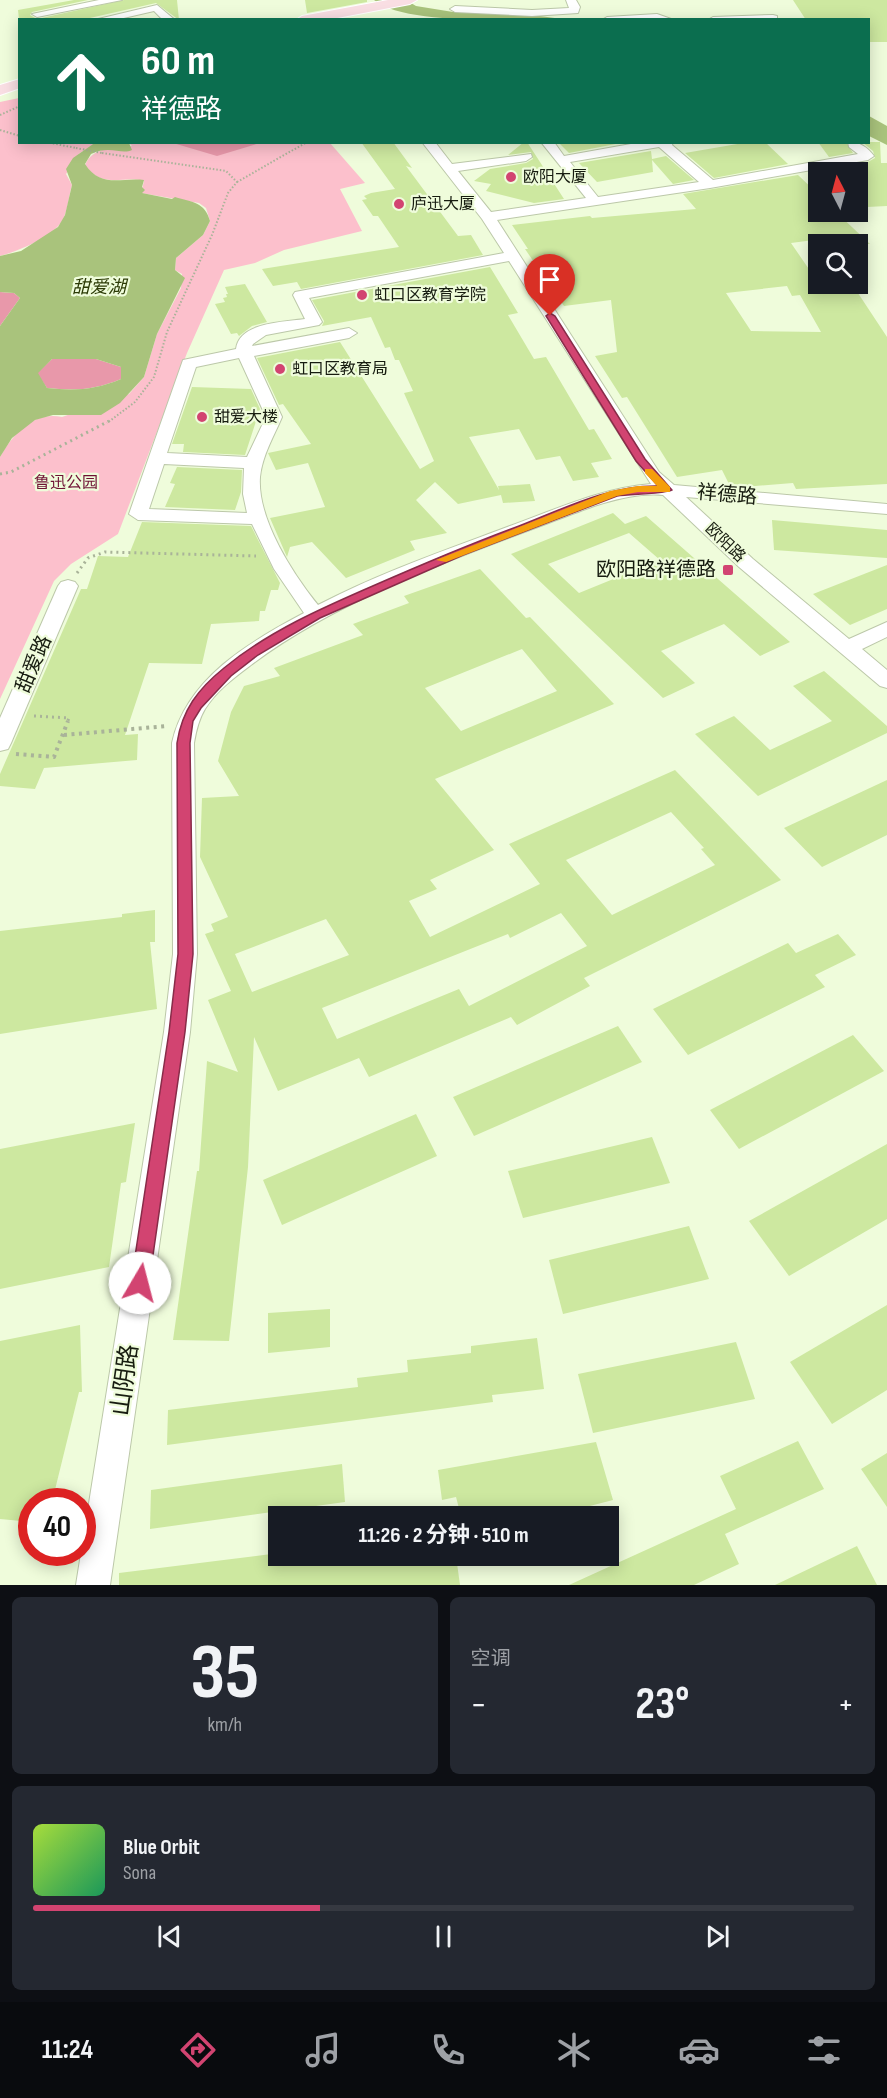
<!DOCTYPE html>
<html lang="zh">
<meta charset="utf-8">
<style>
:root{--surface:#171b24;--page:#242831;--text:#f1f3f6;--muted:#9ea1a6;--line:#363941;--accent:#d24471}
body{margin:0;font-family:"Sofia Sans Condensed","Noto Sans SC",sans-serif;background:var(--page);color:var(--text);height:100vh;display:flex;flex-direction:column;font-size:22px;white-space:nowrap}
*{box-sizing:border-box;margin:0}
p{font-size:20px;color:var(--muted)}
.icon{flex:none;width:33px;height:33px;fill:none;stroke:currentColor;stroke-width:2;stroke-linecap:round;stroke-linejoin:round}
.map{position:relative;height:1585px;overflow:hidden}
.panel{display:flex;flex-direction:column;gap:12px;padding:12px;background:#0d0f14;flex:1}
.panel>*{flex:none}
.banner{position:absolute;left:18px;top:18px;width:852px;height:126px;border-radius:0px;box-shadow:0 3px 15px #0003;background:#0b6e4f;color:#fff;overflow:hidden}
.needle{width:39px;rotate:354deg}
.fabs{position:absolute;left:808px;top:162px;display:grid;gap:12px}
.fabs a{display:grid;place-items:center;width:60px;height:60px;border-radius:0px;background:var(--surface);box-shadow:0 3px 15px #0003;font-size:30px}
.speed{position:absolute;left:18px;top:1488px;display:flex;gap:12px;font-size:30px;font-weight:700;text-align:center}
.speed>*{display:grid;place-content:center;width:78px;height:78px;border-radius:50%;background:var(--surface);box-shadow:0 3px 15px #0003;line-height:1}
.speed .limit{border:9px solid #d22;background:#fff;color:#111}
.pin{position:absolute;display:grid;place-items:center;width:51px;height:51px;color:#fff;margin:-62px -26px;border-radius:50% 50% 50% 0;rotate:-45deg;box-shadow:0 0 6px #0007}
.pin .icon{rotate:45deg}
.me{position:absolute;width:66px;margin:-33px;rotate:8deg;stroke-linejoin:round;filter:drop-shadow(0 0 4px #0008)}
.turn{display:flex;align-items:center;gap:21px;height:126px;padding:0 24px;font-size:27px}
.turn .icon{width:78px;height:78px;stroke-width:2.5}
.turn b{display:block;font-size:42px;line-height:51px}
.big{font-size:45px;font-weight:700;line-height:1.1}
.panel .widget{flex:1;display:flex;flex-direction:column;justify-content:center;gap:9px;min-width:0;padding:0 21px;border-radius:9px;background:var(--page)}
.panel .dial{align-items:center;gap:0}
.dial b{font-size:78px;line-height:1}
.song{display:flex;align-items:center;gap:18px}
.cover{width:72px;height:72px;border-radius:9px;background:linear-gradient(135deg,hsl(80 70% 55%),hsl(150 70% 35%))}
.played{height:6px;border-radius:3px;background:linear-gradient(90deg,var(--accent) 35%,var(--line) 35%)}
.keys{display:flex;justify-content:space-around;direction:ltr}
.heat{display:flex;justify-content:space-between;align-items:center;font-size:33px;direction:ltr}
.panel .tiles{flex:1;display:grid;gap:12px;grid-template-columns:1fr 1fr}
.widget:last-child{grid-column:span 2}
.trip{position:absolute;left:268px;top:1506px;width:351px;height:60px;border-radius:0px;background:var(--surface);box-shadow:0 3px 15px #0003;font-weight:700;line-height:60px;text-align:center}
.tab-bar{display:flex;height:96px;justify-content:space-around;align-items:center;background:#090b0e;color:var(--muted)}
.tab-bar .icon{width:42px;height:42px}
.tab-bar .selected{color:var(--accent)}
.tab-bar b{font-size:27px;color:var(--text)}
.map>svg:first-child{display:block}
.green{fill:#fcc0cc}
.forest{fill:#e898aa}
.water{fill:#a9c37c;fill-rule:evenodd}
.building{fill:#cde8a0;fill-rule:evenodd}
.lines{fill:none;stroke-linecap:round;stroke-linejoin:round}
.minor-casing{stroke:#bcc8a9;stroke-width:2}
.major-casing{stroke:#fff;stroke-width:2}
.path-far2{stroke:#a9b399;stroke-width:2;stroke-dasharray:1.5 2;stroke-linecap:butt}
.path-far1{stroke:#a9b399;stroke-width:3;stroke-dasharray:2 4;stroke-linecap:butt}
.path{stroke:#a9b399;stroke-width:4;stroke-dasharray:3 4.5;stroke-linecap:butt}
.minor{fill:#fff;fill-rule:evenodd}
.major{fill:#f9dee3;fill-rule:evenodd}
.path-bridge{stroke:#a9b399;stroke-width:2;stroke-dasharray:1.5 2;stroke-linecap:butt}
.route{fill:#d24471;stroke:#882c49;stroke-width:1.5}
.slow{fill:#f59e0b}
.poi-dot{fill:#d24471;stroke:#effcdb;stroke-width:2}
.labels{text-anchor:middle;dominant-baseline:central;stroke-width:4.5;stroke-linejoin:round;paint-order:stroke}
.far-poi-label{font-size:16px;fill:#171c10;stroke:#effcdb;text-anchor:start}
.far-park-label{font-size:16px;fill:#6f1234;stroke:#effcdb}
.far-street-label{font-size:16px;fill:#171c10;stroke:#effcdb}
.far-water-label{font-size:18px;font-style:italic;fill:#2b3a05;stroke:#effcdb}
.street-label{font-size:20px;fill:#171c10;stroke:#effcdb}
.poi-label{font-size:20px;fill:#171c10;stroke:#effcdb;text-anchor:end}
.near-street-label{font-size:24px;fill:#171c10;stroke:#effcdb}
</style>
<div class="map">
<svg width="887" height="1585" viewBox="0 0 887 1585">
<rect width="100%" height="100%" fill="#effcdb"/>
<g class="green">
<path d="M19,98L20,142L96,143L80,153L66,174L72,185C69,195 68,208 64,217C57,236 18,251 0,256V102Z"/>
<path d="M129,143H330L365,183L340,189L362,231L284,250L255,263L224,270L187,353L118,534L71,564L54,581L0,699V457C13,434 33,411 62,417L129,394L144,377L157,334L181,288L182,274L175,270L176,258L203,235L210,221L206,208L199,203L141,193L144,181C124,175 102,190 85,165C93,146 114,149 132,146Z"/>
</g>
<g class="forest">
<path d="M173,143V142L260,143L217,156Z"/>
<path d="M0,292L14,293L20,298L0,326Z"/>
<path d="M52,359H96L121,367V379C95,390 74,391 47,388L37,373Z"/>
</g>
<g class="water">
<path d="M374,0H406L416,6L453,12L525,14L562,19C521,19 404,26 374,0Z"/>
<path d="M869,116L887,126V145L869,136Z"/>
<path d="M96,142L129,143L132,150C121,155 110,145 91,154L85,164C101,189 122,177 144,180L142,187L145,190L142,193L172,199L175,197C192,202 205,202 210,221L203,235L176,258L175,270L185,278L157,334L144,377L120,403L101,415H53L35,420L12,438L0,457V326L20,298L14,293L0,292V256L21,251L58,227L65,215L72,185L66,169L73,158ZM52,359H96L121,367V379C95,390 74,391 47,388L38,373Z"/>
</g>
<g class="building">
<path d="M74,0H88L32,12L30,15L37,19L124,0H177L179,20L156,3L81,20H19L18,10Z"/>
<path d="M305,0H367V2L307,13Z"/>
<path d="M793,0H887V42H868V20H806Z"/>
<path d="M361,142H393L412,168L406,166L458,236L471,235L483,255L301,289L297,282L273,286L262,269L399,247L378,216H373L362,200L367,199L364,196L371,193L395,189Z"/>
<path d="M524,142H527L564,199L534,203L486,191L491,184L474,181L490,169L526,163L533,159L531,152L508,155Z"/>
<path d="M558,142H626L569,153Z"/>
<path d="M749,142H765L788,164L714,178L685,153Z"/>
<path d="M818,142H846L853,153L829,157Z"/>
<path d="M862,142H880L881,163H887V206L867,207L858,195V172H841L837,168L868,162L875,158L873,151Z"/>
<path d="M651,151L652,159L666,156L694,180L673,184L652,160L653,172L597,182L579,163Z"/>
<path d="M798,175L819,195V212H836L870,244H835L829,238L791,243L815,278H819V284H852L887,337V484L796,489L793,483L731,488L722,470L677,477L627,397L622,398L595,356L617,352L611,300L564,306L525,249H528L512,225L590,216L592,218L696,209L683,194ZM787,286L792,296L800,295L821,332L751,331L726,293Z"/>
<path d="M490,267L518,313L508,315L534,359L546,357L589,430L594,429L612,459L591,463L599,477L573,481L560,456L536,460L519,429L469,437L499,490L498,486L530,484L535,501L503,503L501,495L458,504L435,482L416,500L447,533L410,541L415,550L346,578L312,542L290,547L287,557L270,518L325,507L308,463L276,470L268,453L311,444L283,404L279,405L257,358L340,342L420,469L434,461L404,393L413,391L399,360H395L390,347L385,348L371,317L322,326L324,321L312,300Z"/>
<path d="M245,284L267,322L252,326L239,336L237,333L231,334L215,304L225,302L223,298L227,297L226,294H228L225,287Z"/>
<path d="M192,387L251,389L260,409L245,455L183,452L184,444H172Z"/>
<path d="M177,467L242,470L241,492L235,510L165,507L175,484L170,483Z"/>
<path d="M613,513L625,524L646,516L790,642L760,656L724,624L661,651L695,683L663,698L511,554ZM629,533L660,560L579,593L548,564Z"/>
<path d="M772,520L887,530V558L774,550Z"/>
<path d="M142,522L251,526L280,583L278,590H271L265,611H260L259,621L211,624L202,664L149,663L125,735L138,734L137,760L44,768L35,789L0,786V774L11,749L81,589H87L98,556L128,557Z"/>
<path d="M887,565V609L850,625L813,594Z"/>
<path d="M480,569L526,618L530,617L614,704L435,779L494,850L430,880L437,889L409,901L430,937L540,884L509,844L675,770L781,880L584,978L590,986L517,1025L511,1017L369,1077L359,1058L278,1091L254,1037L248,1167L229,1341L173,1340L197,1171H199L207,1061L238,1072L208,1000L231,991L205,934L214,931L211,924L228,917L200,857L202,798L239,796L218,761L231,712L244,686L280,676L274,668L363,635L353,624L409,603L404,596ZM522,649L557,691L461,731L425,688ZM671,812L704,848L701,849L715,865L612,915L566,860ZM561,913L587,946L469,1006L459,989L337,1039L322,1008L508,934L510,938ZM326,919L349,955L252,992L235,954Z"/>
<path d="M824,671L887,726V733L758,796L695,734L734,716L770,750L832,721L793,686Z"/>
<path d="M887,780V835L822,867L784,828Z"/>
<path d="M155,910V942H150L157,1009L0,1034V931L122,917V914Z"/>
<path d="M838,934L856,955L815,975L825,987L688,1055L653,1009L788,943L796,953Z"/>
<path d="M618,1026L642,1062L474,1136L453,1097Z"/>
<path d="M853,1035L884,1071L739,1149L710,1110Z"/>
<path d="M416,1114L437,1156L282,1225L263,1180Z"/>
<path d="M135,1123L126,1182L121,1183L109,1267L0,1289V1149Z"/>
<path d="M652,1137L670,1183L523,1218L508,1171Z"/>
<path d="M887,1144V1219L789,1276L749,1221Z"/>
<path d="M689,1226L709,1279L563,1314L549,1260Z"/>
<path d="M887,1305V1390L832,1424L790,1362Z"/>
<path d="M330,1309V1347L268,1353V1313Z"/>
<path d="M80,1325L82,1392H79L52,1502H32V1522L0,1519V1341Z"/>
<path d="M537,1338L544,1389L492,1395L493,1402L167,1445L168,1410L358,1387L357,1378L408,1372L407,1360L471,1353V1346Z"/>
<path d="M736,1342L755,1399L593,1433L578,1374Z"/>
<path d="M798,1441L824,1489L725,1534L739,1564L694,1585H569L736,1509L720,1476Z"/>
<path d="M596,1442L613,1500L551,1516H461L456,1497L442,1500L438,1470Z"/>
<path d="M887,1453V1507L861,1469Z"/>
<path d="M342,1464L345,1502L150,1529L151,1490Z"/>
<path d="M857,1546L877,1585H775Z"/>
<path d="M279,1553L456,1556L460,1585H119V1573Z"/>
</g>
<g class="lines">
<g class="minor-casing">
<g id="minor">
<path d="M99,0H122L37,17L32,14Z"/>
<path d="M566,0H576L580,7L578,13L532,16L455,12L450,9L455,6L532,10L569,8Z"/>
<path d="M157,5L175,20H163L154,11L115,20H94Z"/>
<path d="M657,14L674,20H602L607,17Z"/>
<path d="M773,15L777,16V20H708L713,17Z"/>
<path d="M422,142H435L452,164L531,154L532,157L526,161L458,171L491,212L586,198L541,142H554L564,156L642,142H673L672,145L713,180L858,154L849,147L848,142C860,142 867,147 874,156L868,160L710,188L497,220L659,472L674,485L887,504V514L686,497L753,559L849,639L887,622V637L862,649L887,670V688L880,686L739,567L663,495C639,493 617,499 594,506C483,548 346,593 251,665C235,677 217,690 205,709C199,719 196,731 194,743L197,954L190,1032L110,1585H76L164,1032L173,954L172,743C186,679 249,642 304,613L274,569L252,524L138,520L129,514L183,360L236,349C239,322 284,322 305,319L293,295L295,292L504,253L482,219ZM659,147L699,182L598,197L570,162ZM509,261L651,484C601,488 557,509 510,526C446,550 379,573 318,605C293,574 257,519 260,477C262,456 274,436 282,417L254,356L349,338L357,333L349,328L252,346L253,344L266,335L319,325L322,322L309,298ZM239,358L266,417L247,457L167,453L196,367ZM164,464L244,468L243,494L247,513L149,509Z"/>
<path d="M68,580L75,582L78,586L11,743L8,749L0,751V718L58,586L61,582Z"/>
</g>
</g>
<g class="major-casing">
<g id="major">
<path d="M388,0H417L410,4L327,20H296L302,16Z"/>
<path d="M20,79V88L0,95V85Z"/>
</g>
</g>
<g class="path-far2">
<path d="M0,115L20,106"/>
<path d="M0,130L20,136"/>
<path d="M46,142L76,148"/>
<path d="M102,153L226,171L237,182L228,193L212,235L167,332L154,377L135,402L107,423"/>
<path d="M237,182L307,142"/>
</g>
<g class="path-far1">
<path d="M0,474L11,472L109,421"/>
<path d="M77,573L88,558L105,552L256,556"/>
<path d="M34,716L69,718L67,723"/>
</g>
<g class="path">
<path d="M64,735L167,726"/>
<path d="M16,754L54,757L68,721"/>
</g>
<use href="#minor" class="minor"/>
<use href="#major" class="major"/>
<path class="path-bridge" d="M76,148L102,153"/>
</g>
<path class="route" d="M550,313L555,316L645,459L672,490C666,494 629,494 617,496L463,555L320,618L258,655L231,676L201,708L193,721L190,743L193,954L185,1032L149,1283L146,1289L140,1292L133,1289L131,1283L169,1032L178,954L177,743C182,710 198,689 224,668C269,631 322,608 375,585C423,564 470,544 519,526C563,509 609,485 658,486L636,461L546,316Z"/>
<path class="slow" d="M645,469H652L670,487V492H638L617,496L446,562L436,560L610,491L638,486H657L645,473Z"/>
<g class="poi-dot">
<circle cx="511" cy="177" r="6"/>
<circle cx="399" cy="204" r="6"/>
<circle cx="362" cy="295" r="6"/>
<circle cx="280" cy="369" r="6"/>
<circle cx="202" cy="417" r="6"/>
<rect x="722" y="564" width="12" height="12" rx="3"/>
</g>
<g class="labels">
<g class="far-poi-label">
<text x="523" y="177">欧阳大厦</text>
<text x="411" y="204">庐迅大厦</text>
<text x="374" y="295">虹口区教育学院</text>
<text x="292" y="369">虹口区教育局</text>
<text x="214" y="417">甜爱大楼</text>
</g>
<g class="far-park-label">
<text x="66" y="483">鲁迅公园</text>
</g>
<g class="far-street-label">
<text transform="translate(725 543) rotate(44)">欧阳路</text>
</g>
<g class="far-water-label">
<text x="99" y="287">甜爱湖</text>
</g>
<g class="street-label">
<text transform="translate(727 495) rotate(5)">祥德路</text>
<text transform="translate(34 664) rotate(-67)">甜爱路</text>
</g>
<g class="poi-label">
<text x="716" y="570">欧阳路祥德路</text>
</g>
<g class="near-street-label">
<text transform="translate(125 1380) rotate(-82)">山阴路</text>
</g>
</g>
</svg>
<div class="fabs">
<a><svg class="needle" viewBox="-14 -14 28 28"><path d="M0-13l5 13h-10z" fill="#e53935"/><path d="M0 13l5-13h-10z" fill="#9ea1a6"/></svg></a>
<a><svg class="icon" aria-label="search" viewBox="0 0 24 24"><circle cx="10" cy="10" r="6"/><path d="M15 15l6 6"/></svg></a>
</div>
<div class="speed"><div class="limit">40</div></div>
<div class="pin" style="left:550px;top:316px;background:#d93025"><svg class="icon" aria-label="arrive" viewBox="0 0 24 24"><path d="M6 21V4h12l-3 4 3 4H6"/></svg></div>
<svg class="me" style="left:140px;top:1283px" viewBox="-20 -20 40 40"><circle r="19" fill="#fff"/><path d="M0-13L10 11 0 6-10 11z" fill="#d24471"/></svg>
<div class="trip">11:26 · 2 分钟 · 510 m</div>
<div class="banner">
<div class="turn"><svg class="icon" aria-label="ahead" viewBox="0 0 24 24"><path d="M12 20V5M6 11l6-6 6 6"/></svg><div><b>60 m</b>祥德路</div></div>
</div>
</div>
<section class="panel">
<div class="tiles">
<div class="widget dial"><b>35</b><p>km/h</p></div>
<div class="widget"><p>空调</p>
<div class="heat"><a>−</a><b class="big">23°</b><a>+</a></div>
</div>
<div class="widget">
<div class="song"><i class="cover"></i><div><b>Blue Orbit</b><p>Sona</p></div></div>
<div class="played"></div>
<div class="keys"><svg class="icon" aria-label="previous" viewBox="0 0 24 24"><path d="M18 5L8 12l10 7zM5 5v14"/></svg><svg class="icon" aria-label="pause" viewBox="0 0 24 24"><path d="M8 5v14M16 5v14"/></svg><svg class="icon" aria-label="next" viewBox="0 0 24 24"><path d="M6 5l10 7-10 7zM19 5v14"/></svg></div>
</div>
</div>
</section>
<nav class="tab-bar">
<b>11:24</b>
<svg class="icon selected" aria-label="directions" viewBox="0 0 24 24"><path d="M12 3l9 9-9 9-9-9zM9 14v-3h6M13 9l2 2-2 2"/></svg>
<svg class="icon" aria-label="music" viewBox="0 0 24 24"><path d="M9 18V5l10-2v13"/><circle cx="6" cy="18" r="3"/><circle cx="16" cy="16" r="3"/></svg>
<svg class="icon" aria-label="phone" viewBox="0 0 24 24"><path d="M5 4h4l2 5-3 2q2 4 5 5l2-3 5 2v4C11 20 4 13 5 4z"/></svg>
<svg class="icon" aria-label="climate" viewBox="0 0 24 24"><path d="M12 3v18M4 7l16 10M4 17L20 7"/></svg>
<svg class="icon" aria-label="car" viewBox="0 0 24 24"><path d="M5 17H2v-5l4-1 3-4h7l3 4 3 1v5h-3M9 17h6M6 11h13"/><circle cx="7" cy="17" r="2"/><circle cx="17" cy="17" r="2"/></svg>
<svg class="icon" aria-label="filters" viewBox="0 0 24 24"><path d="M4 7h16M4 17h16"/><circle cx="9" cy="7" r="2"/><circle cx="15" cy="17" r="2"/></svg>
</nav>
